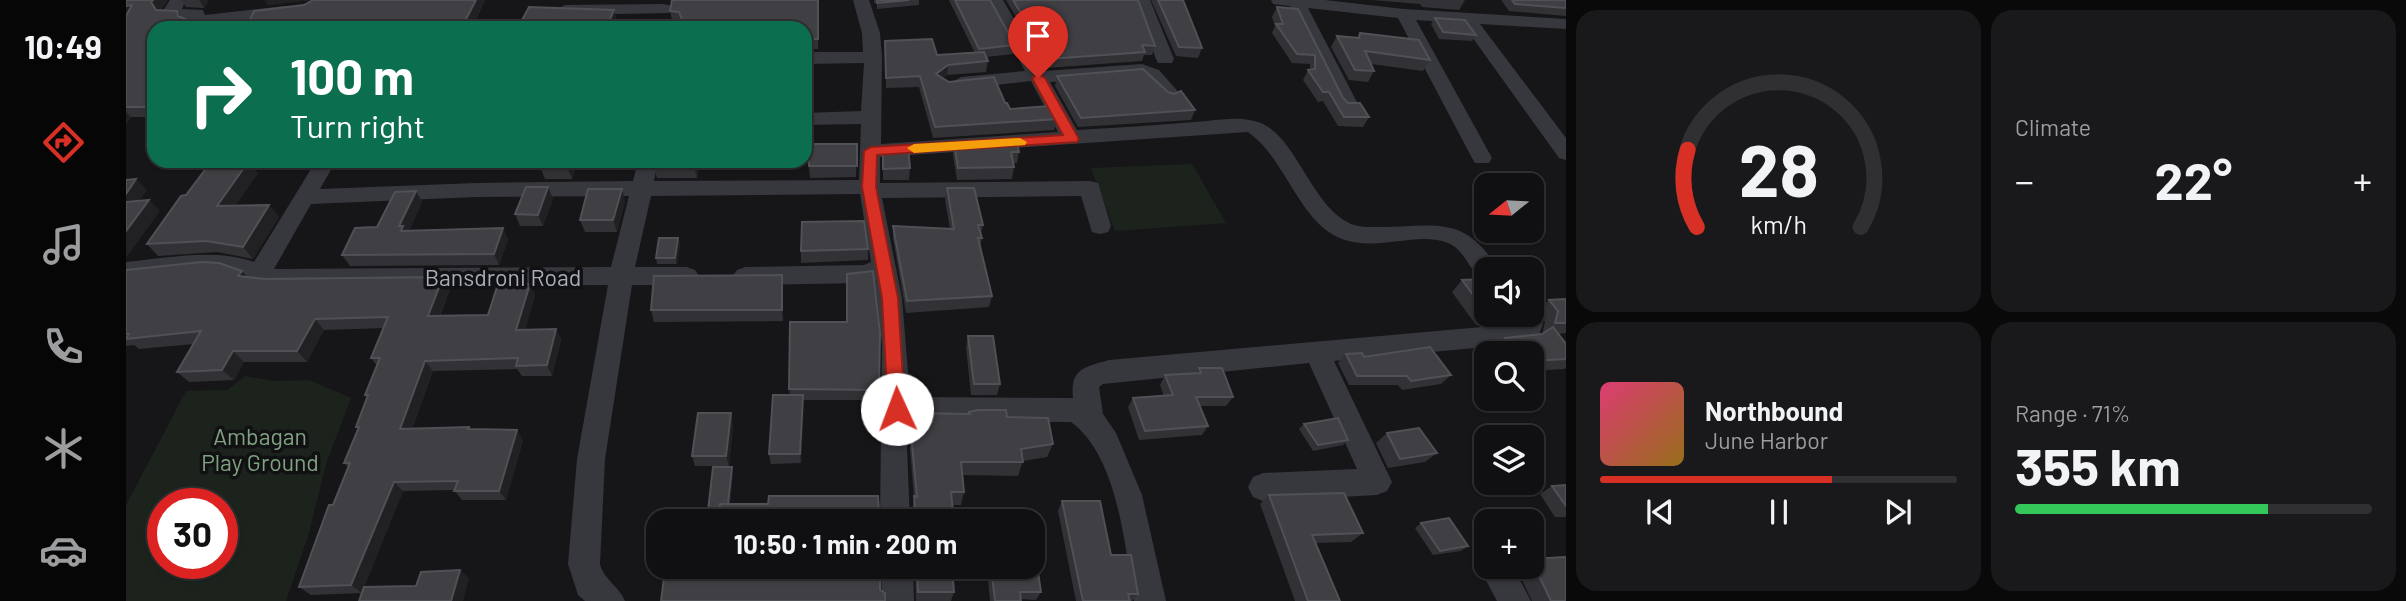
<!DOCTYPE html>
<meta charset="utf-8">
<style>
:root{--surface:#101012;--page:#19191b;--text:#f1f3f6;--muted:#9c9d9f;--line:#303032;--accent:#d93025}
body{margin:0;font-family:Barlow,sans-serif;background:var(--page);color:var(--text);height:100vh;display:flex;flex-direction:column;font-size:26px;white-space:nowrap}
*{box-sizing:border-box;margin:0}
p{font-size:23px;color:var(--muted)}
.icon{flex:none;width:38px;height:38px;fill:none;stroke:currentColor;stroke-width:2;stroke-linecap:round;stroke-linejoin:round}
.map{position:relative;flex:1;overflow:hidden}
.drawer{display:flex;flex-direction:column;gap:10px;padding:10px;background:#09090a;width:840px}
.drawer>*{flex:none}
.banner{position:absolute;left:21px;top:21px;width:665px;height:147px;border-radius:21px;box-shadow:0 2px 5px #0004,0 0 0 2px var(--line);background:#0b6e4f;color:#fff;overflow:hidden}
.needle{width:46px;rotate:252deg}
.fabs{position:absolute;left:1348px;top:173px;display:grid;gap:14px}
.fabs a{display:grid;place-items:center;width:70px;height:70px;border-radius:14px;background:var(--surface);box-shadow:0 2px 5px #0004,0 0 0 2px var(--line);font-size:35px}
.speed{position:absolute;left:21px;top:488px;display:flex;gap:14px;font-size:35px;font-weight:700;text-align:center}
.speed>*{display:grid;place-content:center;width:91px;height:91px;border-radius:50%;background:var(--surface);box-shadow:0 2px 5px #0004,0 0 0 2px var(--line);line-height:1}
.speed .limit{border:10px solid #d22;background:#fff;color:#111}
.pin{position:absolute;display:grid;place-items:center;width:60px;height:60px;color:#fff;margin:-72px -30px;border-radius:50% 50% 50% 0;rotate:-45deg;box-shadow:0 0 7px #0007}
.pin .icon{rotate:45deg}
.me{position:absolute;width:77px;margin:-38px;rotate:358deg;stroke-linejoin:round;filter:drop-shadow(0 0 5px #0008)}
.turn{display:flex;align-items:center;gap:24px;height:147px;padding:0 28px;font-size:32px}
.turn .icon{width:91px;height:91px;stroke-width:2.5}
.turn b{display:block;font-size:49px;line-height:60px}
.big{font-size:52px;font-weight:700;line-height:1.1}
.drawer .widget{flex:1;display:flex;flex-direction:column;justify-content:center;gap:10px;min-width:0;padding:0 24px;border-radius:21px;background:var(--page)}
.drawer .dial{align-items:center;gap:0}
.dial svg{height:182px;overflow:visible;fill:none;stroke:var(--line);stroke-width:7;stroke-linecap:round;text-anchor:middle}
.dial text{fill:var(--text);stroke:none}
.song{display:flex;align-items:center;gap:21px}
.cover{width:84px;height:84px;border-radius:10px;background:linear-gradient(135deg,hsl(340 70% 55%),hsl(40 70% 35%))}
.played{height:7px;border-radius:4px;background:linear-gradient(90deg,var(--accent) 65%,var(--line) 65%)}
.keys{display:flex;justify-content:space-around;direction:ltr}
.heat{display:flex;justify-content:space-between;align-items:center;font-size:38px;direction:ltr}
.charge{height:10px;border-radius:5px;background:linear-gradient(90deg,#34c759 71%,var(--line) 0)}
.drawer .tiles{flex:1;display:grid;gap:10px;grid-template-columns:repeat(2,1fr)}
.trip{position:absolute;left:520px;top:509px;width:399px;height:70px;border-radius:21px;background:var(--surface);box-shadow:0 2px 5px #0004,0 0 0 2px var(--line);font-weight:700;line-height:70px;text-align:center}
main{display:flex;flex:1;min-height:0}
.tab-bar{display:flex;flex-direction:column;width:126px;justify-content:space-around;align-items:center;background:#060607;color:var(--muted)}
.tab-bar .icon{width:49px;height:49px}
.tab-bar .on{color:var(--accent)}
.tab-bar b{font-size:32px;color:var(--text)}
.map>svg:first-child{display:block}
.green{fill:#1c231d;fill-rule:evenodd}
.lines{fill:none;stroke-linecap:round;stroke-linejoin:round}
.minor{fill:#37383d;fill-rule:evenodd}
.wall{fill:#323236}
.shaded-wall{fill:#212124}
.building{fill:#3f3f44;stroke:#4f5156;stroke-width:2}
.route{fill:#d93025;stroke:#8d1f18;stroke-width:2}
.slow{fill:#f59e0b}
.labels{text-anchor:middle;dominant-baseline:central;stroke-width:7;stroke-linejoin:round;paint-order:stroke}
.street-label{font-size:23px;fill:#a8adb8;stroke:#111113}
.park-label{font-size:23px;fill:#7fa381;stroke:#111113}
</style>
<main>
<nav class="tab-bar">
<b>10:49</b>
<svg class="icon on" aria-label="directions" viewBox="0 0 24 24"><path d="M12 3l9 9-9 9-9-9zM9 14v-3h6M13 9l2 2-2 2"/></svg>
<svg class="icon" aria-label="music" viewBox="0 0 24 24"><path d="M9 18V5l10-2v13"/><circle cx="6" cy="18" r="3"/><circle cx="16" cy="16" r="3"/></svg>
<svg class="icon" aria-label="phone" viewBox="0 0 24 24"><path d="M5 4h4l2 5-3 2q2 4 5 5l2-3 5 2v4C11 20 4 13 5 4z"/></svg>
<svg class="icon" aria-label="climate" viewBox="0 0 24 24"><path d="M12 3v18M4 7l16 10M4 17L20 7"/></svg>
<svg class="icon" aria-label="car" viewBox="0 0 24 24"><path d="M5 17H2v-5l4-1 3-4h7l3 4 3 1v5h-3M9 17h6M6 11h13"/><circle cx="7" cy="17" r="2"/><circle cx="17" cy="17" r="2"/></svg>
</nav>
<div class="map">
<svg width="1440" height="601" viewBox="0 0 1440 601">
<rect width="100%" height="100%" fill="#161618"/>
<g class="green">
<path d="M1066,164L1100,223L989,231L965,168Z"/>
<path d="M119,376L148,381L183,380L225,398L200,464L183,533L160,601H0V505L60,391L101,390ZM37,504H96V564H37Z"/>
</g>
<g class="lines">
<g class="minor">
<path d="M44,0H60L56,9L77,10L79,15L159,6L168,11L159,16L68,27L62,26L60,19L38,18L35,14Z"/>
<path d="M727,0H743L754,33L756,57L755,144L932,132L905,81L835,89L825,83L835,77L899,71L861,0H877L918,71L1016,64L1033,70L1055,95L1045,101C1031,97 1027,81 1014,76L924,82L951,130C990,128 1030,125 1069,122C1088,121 1109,116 1128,121C1170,130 1183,206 1225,224C1235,228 1247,227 1257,227C1310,226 1341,215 1372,270H1360V279C1342,273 1340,250 1322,243C1285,228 1234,263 1194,225C1166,198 1154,155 1122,132L754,157V183L964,181L972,183L985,226L982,232L974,234L966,232L955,196L756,198L776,298L784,397L947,398C944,369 958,367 983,360L1390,324L1385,315H1405V308L1417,324L1411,340L1402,343L1208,361L1266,482L1261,491L1251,495L1137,501L1127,497L1122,487L1127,477L1137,473L1231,469L1183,363L977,384L973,387L977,414L990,433L1016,495L1040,601H1008C999,547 992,456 945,422L784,421L781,448L784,522H754L756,344L749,280L740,283L619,285L611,282L607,276L611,270L619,267L738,265L745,262L734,194L525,196L509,267H561L569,270L573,276L569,282L561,285H506L479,459L474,564C478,580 493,586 499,601H459L452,595L442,564L451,459L482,285L149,287L104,272L87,271L0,280V262C43,258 86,248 128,262L190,161H210L194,189L350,183L507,181L512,161H532L528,181L733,180L735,124L679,125V113L735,111L738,63L679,64V52H737L736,33ZM503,196L485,267L148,269L185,204L350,197Z"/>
<path d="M1008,0H1024L1048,59L1046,63H1032L1030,59Z"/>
<path d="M1145,0H1199L1278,9L1440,19V29L1354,24L1440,138V160L1433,158L1336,23L1290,20L1366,158L1363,163H1349L1346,158L1272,18L1182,8L1233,106L1230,110H1216L1213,106L1164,6L1147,4Z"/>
<path d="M537,4L543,5L546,9L543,13L439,15L430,10L439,5Z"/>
<path d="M1359,558L1360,567H1387L1405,601H1371L1354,569Z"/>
<path d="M755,567H787L788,601H756Z"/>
</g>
</g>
<g class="wall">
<path d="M0,0H42L34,11H51L55,18L28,28V117H5L0,124Z"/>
<path d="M55,0H83L78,8L60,7Z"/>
<path d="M139,0H359L349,21L395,22L491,20L488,26L541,25L546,20L544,11L693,0L692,49H679V28H88L122,24L178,5L185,1L184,0L142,5Z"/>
<path d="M748,0H793V5L751,9V3H748Z"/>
<path d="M823,0H864L889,45L887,54L860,57L862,61L860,72L821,75L817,78L823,82L879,103L884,109L931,119L928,130L807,138L793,87L760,88L759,41L811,55L849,53Z"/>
<path d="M880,0H1012L1029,46L1026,55H1018L1016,61L920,68L914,54L910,52Z"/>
<path d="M1025,0H1057L1076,48L1072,58L1050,56Z"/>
<path d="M1246,0H1339L1333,10L1296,7L1294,4Z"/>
<path d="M1375,0H1440V16L1383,11Z"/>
<path d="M1151,7L1172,9L1217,98L1222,103L1243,117L1237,127L1212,126L1197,101L1192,102L1177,80L1182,70H1184V64L1166,63L1146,33L1149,26L1146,17Z"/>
<path d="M1309,18L1350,35L1346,41L1313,39L1305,24Z"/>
<path d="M1234,33L1304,60L1297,71L1245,64L1248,71L1242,82L1223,80L1205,47L1211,36L1231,38Z"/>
<rect x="679" y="56" width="5" height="48"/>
<path d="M931,76L1042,92L1069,110L1065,120L952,127L929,86Z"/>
<path d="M828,143L893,152L891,163H887L888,167L886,179L831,180L827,155Z"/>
<path d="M731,144L730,177L684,178L683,166Z"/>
<path d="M757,148L784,168L783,180H757Z"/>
<path d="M418,161H452L446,179H419L415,169Z"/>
<path d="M529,161H574L571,178H531L528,167Z"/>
<path d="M132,173L109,206L143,205L153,217L127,259L91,252L32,256L21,244L60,195Z"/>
<path d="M821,188L857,225L855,234L856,238L854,248L866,296L863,307L780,313L767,238V226L824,229L819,200Z"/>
<path d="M290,191L296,202L283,231L382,239L373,265L224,266L216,255L251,227Z"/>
<path d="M427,199L417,226H394L389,214Z"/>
<path d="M499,201L491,232H459L454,220Z"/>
<path d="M552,238L554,244L551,264H531L530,258Z"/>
<path d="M742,249V260L675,263V251Z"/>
<path d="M0,270L139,279L317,277L324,289L314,316L362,315L404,284L409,295L399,330L430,329L435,340L426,376H396L391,369L307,371L286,429H345L397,440L380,500H336L328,490L277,491L238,587L290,586L334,570L343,579L236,593L185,595L173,587L222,467L218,463L232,429L230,427L241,398L239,395L251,366L245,358L258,328L198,330L181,362H118L108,380L63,382L51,372L68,344L13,349L8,345L0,346Z"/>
<path d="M656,275L657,287V321L528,322L525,310Z"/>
<path d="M1360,279V315H1393L1386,322L1350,325L1326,292L1336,280Z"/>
<path d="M1440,299V333L1432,334L1440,344V368L1438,369L1405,371V354H1370L1367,349L1379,338L1416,334L1419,322L1411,311L1423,300Z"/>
<path d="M842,336L874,384L871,395H845L840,347Z"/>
<path d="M1220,354L1238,357L1325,375L1315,384L1276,390L1272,385H1223L1212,363Z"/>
<path d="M1073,368L1107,397L1100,406H1074L1082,426L1076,435L1013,440L1002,407L1007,398L1038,396L1034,385L1039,375L1070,373Z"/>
<path d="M663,389L753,390V400H677L675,463L645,464L643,454L664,395Z"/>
<path d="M843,412L881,417L927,444L921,457L897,461L892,476L837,475L838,492L835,505H826L828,522L583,516L582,511L607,472L604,504L786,512L788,498L784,448L788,413L843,414Z"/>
<path d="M607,424L603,466H569L566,456Z"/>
<path d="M1178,424L1222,440L1217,445L1187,451L1173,429Z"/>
<path d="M1261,433L1311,453L1299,462L1262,468L1250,443Z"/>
<path d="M1440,485V517H1429L1414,494L1426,486Z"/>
<path d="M1143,495L1237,533L1225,542L1190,543L1214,601H1169L1134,504Z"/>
<path d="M936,501L985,555L1012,594L1006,601H950L932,511Z"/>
<path d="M1295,523L1342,546L1335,551L1307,555L1289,528Z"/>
<path d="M1405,559L1440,601H1406L1390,567H1405Z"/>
<path d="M789,567H826L828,592L825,601H790Z"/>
<path d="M861,567H906L915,592L910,600L895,599V601H864Z"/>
</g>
<g class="shaded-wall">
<path d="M27,0H42L33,13L25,2Z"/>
<path d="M73,0H83L78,8Z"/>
<path d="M139,0H184L142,5Z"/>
<path d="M350,0H359L345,28L339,21Z"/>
<path d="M6,5L0,17V6Z"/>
<path d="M488,10L491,20L488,28L481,26Z"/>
<path d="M51,11L58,22L59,19L66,28H54Z"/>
<path d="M822,65L821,75L809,85L810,74Z"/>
<path d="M0,112L5,117L0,124Z"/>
<path d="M445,161H452L446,179L442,169Z"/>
<path d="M569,161H574L571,178L568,166Z"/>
<path d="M122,162L132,173L101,218L91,206Z"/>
<path d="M10,179L21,190L5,214L0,210V194Z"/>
<path d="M422,187L427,199L417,226L412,215Z"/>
<path d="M496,189L499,201L491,232L487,220Z"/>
<path d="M290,191L296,202L282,233V242L273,226Z"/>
<path d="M23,200L34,211L0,258V231Z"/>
<path d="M143,205L153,217L127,259L117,247Z"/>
<path d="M377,228L382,239L373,265L368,254Z"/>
<path d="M552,238L554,244L551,264L549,258Z"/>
<path d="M116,271L126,282L112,276Z"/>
<path d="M656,275L657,287V321L656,310Z"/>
<path d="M317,277L324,289L309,327L302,316Z"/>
<path d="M404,284L409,295L396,341L390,330Z"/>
<path d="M189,319L198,330L181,362L171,351Z"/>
<path d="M430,329L435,340L426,376L421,365Z"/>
<path d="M107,351L118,362L108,380L96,370Z"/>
<path d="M299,361L307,371L282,439L274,429Z"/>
<path d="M677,395L678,405L675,463L674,454Z"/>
<path d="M605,413L607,424L603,466L600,456Z"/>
<path d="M391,430L397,440L380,500L373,491Z"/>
<path d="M606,467L607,472L603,516L602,511Z"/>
<path d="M268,482L277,491L236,593L225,585Z"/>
<path d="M334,570L343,579L337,601H325Z"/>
</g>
<g class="building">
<path d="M0,0H27L25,2L30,10L51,11L52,16L59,19L54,28H28V107H0V16L6,5L0,6Z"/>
<path d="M187,0H350L339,21L395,22L403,7L488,10L481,26L541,25L542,20H556L553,12L544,11L546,0H692V39H679V28H294L298,22L240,28H88L122,24L128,11L178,5Z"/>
<path d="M751,0H783L751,3Z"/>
<path d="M829,0H864L889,45L853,49Z"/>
<path d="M887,0H1012L1029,46L1016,45L1019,52L922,59L916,45L912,42Z"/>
<path d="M1032,0H1057L1076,48L1053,47Z"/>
<path d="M1386,0H1440V8L1389,4Z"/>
<path d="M1151,7L1172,9L1217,98L1222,103H1234L1243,117H1218L1203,92H1197L1182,70L1189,69V55L1171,54L1150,24H1157Z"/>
<path d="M1309,18L1339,20L1350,35L1317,32Z"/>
<path d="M1234,33L1293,40L1304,60L1239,51L1248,71L1229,70L1211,36L1233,38Z"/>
<path d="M806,39L811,55L858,52L862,61L822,65L810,74L823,82L868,77L879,103H881L884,109L924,106L931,119L809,127L794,76L760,78L759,41Z"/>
<path d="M679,56H684L683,94H679Z"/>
<path d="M1017,69L1042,92L1048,94L1055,91L1069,110L955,118L931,76Z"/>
<path d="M890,139L893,152H885L888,167L832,168L828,143Z"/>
<rect x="683" y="144" width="48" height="22"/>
<path d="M782,146L784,168L757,169V148Z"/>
<path d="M418,161H445L442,169H415Z"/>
<path d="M529,161H569L568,166L528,167Z"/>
<path d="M85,162H122L91,206L143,205L117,247L80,241L21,244L55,196L60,195Z"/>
<path d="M10,179L0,194V180Z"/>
<path d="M400,187H422L412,215L389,214Z"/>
<path d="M821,188H848L857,225H852L856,238H852L866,296L781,301L767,226L828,229Z"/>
<path d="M462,189H496L487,220H454Z"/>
<path d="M290,191L273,226H277L275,231L377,228L368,254L216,255L229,228L251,227L269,192Z"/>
<path d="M23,200L0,231V202Z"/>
<path d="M738,221L742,249L675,251L676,222Z"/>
<path d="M533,238H552L549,258H530Z"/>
<path d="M76,262L93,263L116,271L112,276L139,279L317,277L302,316L362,315L372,284H404L390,330L430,329L421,365L390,366L392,358L299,361L274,429L343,427L342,429L391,430L373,491H328L332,481L268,482L225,585L173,587L203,505H207L224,463H218L233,427H230L242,395H239L254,358H245L262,317L189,319L171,351H107L96,370L51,372L75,331L0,339L3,334H0V270Z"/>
<path d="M747,271L754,333L753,390L663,389L664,322H721V274Z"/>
<path d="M656,275V310H525L528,276Z"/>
<path d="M1360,279V312L1336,280Z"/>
<path d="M1440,299V323H1429L1432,311L1423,300Z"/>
<path d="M1427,327L1440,344V359L1405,361V354H1391L1379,338L1416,334Z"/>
<path d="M842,336H867L874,384H848Z"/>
<path d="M1304,347L1325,375L1285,381L1281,376H1231L1220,354L1236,353L1238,357Z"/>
<path d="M1073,368H1096L1107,397H1070L1082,426L1019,431L1007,398L1047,395L1039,375L1075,373Z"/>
<path d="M647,395H677L674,454H643Z"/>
<path d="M852,410H880L881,417L922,418L927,444L895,449L897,462H835L838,492H825L828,522H592L594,504H642L643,496H752L753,511L786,512L789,509L788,496L791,497L785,434L788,413L844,414L843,412Z"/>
<path d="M572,413H605L600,456H566Z"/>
<path d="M1212,418L1222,440L1192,445L1178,424Z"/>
<path d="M1293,428L1311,453L1274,459L1261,433Z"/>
<path d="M587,467H606L602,504H594L593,511H582Z"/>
<path d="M1440,485V506L1426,486Z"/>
<path d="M1218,493L1237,533L1186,535L1214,601H1182L1143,495Z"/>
<path d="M936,501H974L985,555H1005L1012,594H1002L1004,601H957Z"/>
<path d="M1323,518L1342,546L1314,551L1295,523Z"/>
<path d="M906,552H909L915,592H894L895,601H869L865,567H906Z"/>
<path d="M1440,557V601H1425L1405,559Z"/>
<path d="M638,567H754V590L759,593V601H535L538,578H638Z"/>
<path d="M791,567H826L828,592H792Z"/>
<path d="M334,570L325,601H233L238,587L290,586L295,572Z"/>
</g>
<path class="route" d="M912,74L919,78L953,139L951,142L751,155L750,187L772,298L779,409L777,415L771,417L764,415L762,409L756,298L736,187L738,151L745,147L937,135L906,78Z"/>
<path class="slow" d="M894,138L901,142L899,145L788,153L781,148L788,144Z"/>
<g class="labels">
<g class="street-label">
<text x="377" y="277">Bansdroni Road</text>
</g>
<g class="park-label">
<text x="134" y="436">Ambagan<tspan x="134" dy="26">Play Ground</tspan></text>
</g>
</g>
</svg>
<div class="fabs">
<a><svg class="needle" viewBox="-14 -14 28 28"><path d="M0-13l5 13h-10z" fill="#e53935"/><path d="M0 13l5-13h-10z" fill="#9c9d9f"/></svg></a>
<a><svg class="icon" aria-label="sound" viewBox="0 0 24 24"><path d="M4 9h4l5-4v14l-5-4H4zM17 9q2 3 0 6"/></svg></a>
<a><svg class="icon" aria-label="search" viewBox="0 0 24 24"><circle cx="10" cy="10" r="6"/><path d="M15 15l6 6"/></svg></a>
<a><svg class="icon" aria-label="layers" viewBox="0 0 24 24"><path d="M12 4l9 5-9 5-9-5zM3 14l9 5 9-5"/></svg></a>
<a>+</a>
</div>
<div class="speed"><div class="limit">30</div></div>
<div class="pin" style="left:912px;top:78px;background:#d93025"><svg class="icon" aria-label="arrive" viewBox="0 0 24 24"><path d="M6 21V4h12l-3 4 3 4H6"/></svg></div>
<svg class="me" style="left:771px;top:409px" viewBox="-20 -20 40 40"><circle r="19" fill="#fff"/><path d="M0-13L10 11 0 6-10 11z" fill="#d93025"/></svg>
<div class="trip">10:50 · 1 min · 200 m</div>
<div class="banner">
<div class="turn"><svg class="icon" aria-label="right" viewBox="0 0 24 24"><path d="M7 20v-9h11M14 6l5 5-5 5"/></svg><div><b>100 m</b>Turn right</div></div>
</div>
</div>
<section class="drawer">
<div class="tiles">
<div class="widget dial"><svg viewBox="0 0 100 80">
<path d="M14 69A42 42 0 1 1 86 69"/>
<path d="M14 69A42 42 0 0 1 10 35" stroke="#d93025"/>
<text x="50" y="56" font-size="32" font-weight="700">28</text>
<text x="50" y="72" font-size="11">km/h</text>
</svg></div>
<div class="widget"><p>Climate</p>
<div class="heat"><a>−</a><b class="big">22°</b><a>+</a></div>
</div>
<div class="widget">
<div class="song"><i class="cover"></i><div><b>Northbound</b><p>June Harbor</p></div></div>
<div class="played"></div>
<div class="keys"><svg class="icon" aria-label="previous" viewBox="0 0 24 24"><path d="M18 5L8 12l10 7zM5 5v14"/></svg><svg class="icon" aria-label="pause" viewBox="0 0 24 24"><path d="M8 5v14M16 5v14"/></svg><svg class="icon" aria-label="next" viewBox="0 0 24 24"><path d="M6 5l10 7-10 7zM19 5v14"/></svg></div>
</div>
<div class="widget"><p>Range · 71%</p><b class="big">355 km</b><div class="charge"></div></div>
</div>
</section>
</main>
